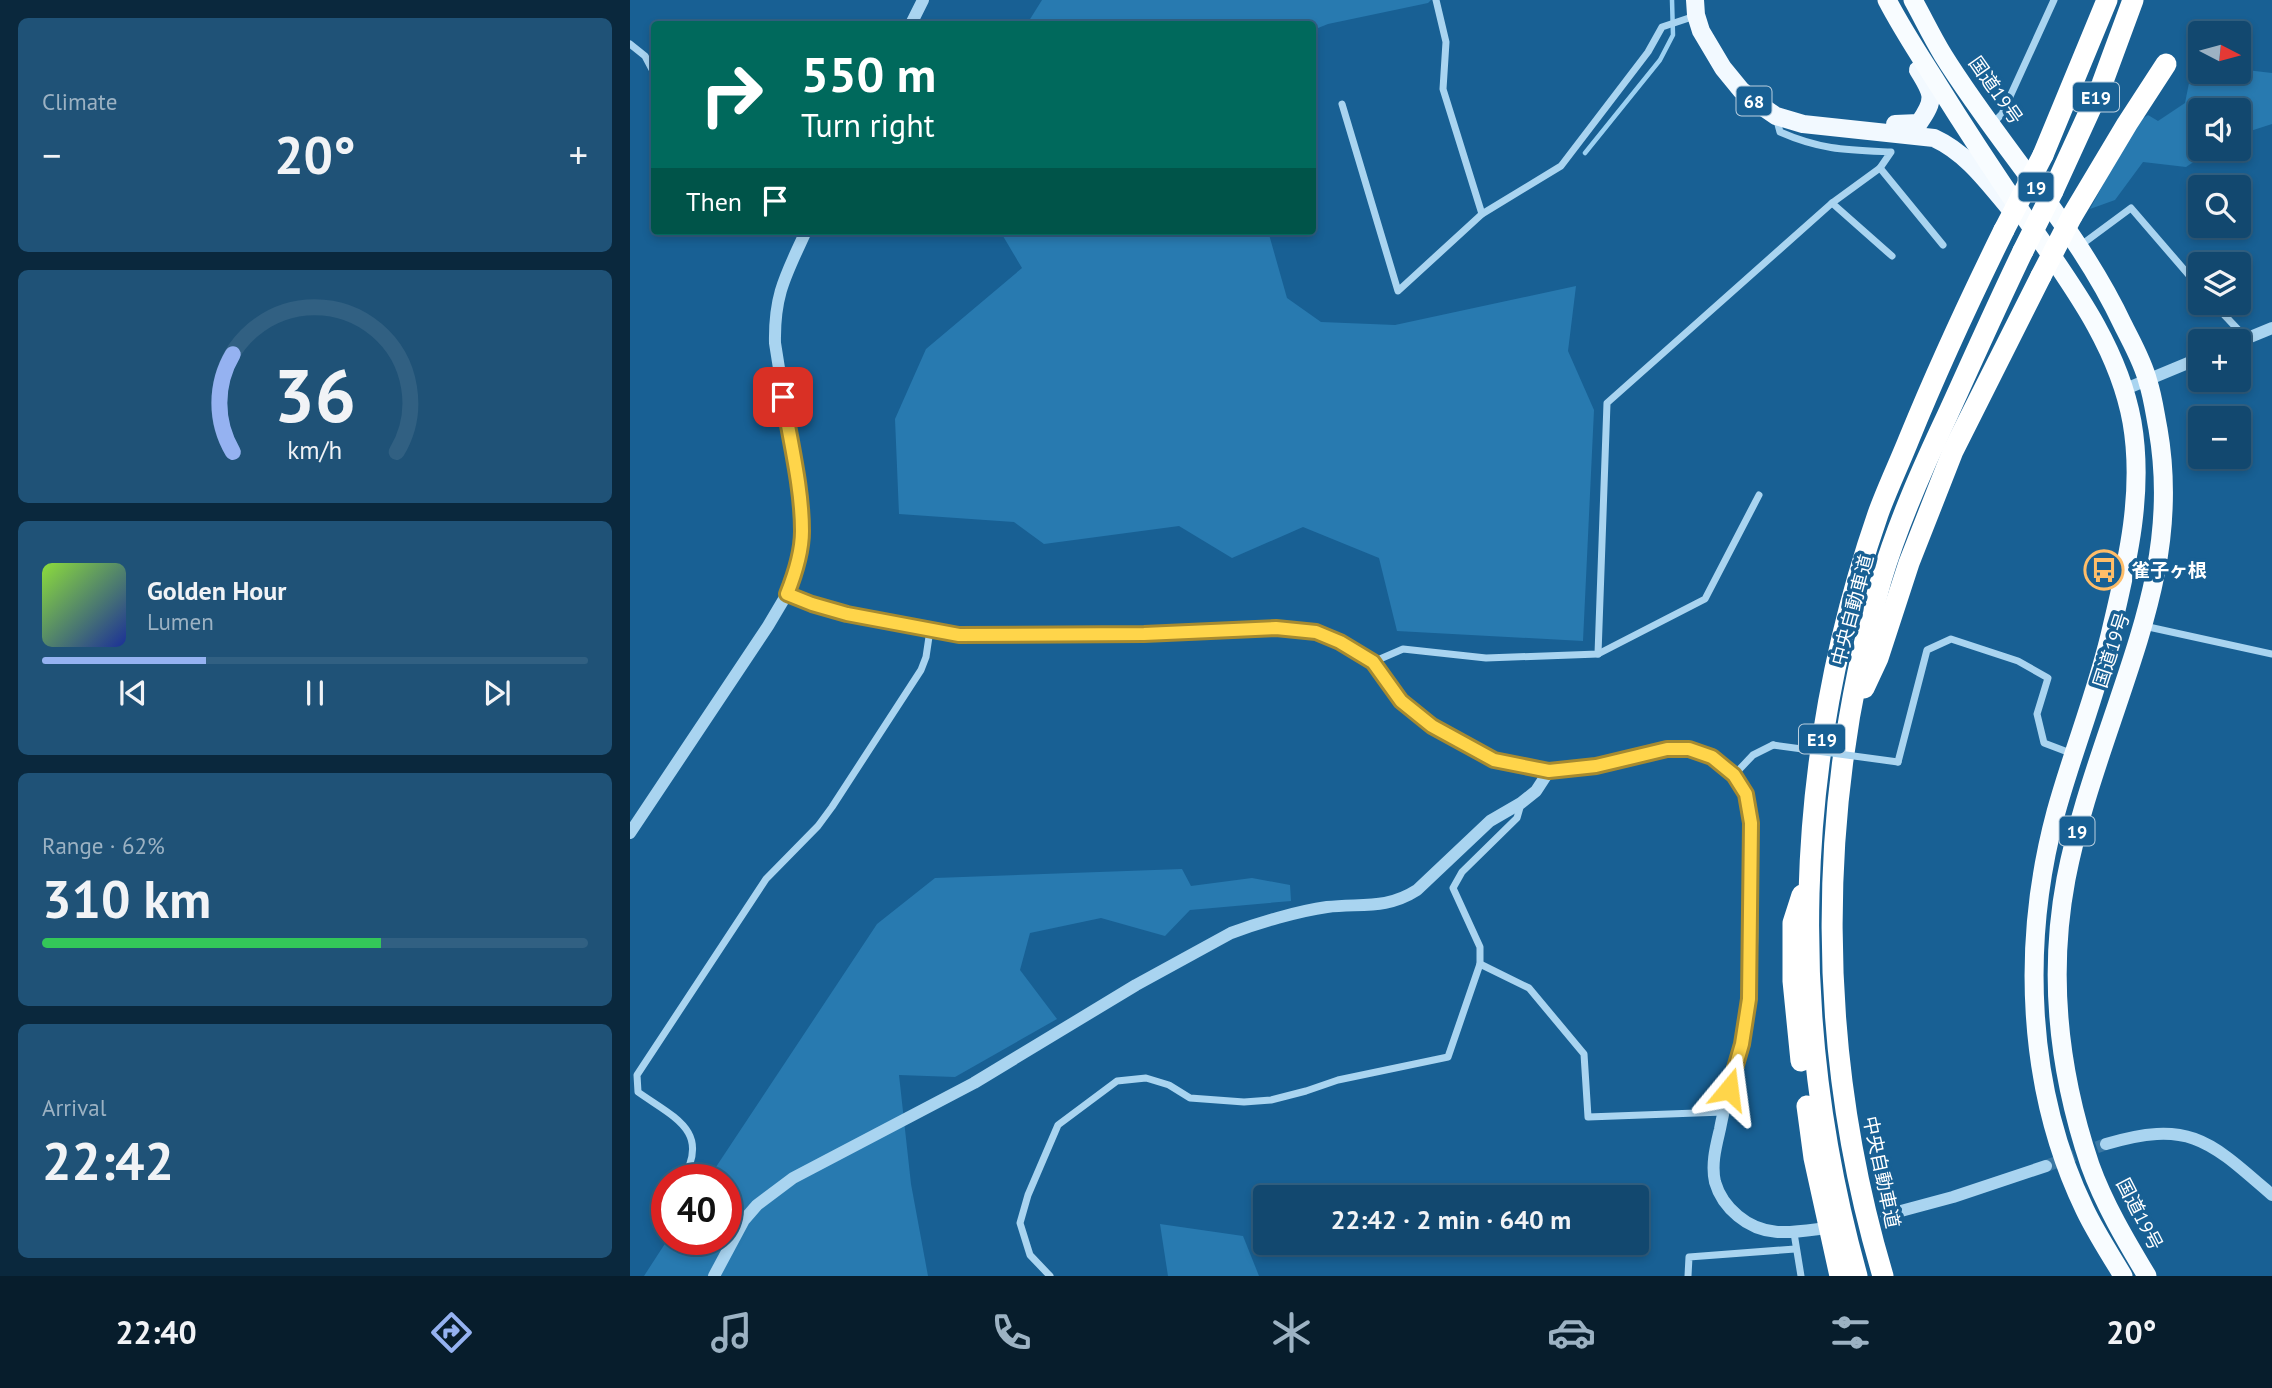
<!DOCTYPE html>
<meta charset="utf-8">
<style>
:root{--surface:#12486f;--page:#1f5277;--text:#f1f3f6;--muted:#9cb2c3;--line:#316082;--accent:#95b2f1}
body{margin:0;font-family:"PT Sans","Noto Sans JP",sans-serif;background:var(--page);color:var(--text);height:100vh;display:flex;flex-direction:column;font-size:26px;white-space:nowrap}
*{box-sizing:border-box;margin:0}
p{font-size:23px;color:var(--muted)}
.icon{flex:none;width:38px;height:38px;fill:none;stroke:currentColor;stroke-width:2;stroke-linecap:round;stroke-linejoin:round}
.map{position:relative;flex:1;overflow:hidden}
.sheet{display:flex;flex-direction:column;gap:18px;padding:18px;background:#0a283d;width:630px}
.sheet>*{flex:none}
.guide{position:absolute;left:21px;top:21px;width:665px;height:214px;border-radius:7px;box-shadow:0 4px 10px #0003,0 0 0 2px var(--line);background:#00695c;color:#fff;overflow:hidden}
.needle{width:46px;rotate:96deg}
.controls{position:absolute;left:1558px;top:21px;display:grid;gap:14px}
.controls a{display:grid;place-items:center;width:63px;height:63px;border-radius:7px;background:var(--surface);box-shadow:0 4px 10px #0003,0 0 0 2px var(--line);font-size:35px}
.speed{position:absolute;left:21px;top:1164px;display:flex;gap:14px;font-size:35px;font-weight:700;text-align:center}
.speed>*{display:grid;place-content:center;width:91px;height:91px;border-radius:50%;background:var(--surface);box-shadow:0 4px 10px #0003,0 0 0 2px var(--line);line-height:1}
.speed .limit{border:10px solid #d22;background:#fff;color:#111}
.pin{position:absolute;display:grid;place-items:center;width:60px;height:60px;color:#fff;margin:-30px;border-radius:14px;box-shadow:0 4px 10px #0006}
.me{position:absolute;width:77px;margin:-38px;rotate:16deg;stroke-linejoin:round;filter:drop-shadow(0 0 5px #0008)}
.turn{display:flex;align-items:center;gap:24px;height:147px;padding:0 35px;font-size:32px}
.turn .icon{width:91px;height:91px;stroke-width:2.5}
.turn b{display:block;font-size:49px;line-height:60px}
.then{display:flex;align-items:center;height:66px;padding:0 35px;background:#0003;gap:14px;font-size:26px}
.big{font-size:52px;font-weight:700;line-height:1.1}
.sheet .tile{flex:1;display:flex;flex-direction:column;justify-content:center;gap:10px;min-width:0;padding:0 24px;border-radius:10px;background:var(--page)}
.sheet .dial{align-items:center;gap:0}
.dial svg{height:182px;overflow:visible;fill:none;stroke:var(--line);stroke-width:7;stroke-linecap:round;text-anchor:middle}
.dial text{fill:var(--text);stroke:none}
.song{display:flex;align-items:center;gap:21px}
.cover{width:84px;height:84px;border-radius:10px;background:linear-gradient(135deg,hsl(90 70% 55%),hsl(230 70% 35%))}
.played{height:7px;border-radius:4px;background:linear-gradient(90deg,var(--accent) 30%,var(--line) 30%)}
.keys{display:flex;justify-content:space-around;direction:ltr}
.heat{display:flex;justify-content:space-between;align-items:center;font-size:38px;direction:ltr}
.charge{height:10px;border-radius:5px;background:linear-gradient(90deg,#34c759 62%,var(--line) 0)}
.trip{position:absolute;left:623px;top:1185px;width:396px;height:70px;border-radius:7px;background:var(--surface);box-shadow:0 4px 10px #0003,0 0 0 2px var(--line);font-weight:700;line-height:70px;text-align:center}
.tabs{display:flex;height:112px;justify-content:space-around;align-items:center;background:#071d2c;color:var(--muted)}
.tabs .icon{width:49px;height:49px}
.tabs .on{color:var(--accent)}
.tabs b{font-size:32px;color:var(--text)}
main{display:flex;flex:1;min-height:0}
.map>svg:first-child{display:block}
.green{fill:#287ab0}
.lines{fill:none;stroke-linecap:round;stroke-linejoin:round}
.stream{stroke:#9cd1f2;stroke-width:4.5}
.tertiary-tunnel{stroke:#3b78a4;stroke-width:12;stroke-dasharray:12 6;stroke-linecap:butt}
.minor{stroke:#a9d4f0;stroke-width:7}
.tertiary{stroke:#a9d4f0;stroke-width:12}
.primary{stroke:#f2f9ff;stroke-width:18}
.trunk{stroke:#f8fcff;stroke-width:19}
.motorway{stroke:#fff;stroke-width:21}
.minor-bridge{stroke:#a9d4f0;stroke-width:7}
.motorway-bridge{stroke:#fff;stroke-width:21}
.route-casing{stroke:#a68a30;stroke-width:18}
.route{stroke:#ffd54a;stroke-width:12}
.labels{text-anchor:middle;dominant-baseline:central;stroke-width:7;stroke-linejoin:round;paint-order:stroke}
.shield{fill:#186094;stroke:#bacfdf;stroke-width:2}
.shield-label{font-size:18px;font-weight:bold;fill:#fff}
.street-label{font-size:19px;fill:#fff;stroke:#186094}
.poi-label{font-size:19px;font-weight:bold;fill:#fff;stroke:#186094;text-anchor:start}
</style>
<main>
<section class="sheet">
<div class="tile"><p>Climate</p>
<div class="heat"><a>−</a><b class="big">20°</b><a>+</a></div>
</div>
<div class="tile dial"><svg viewBox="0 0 100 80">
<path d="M14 69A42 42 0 1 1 86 69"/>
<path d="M14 69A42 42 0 0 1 14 26" stroke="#95b2f1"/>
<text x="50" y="56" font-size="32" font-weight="700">36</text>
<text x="50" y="72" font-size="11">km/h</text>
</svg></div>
<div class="tile">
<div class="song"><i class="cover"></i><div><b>Golden Hour</b><p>Lumen</p></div></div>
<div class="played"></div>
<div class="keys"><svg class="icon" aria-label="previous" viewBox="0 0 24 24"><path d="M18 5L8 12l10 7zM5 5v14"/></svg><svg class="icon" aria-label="pause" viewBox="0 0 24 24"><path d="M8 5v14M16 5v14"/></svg><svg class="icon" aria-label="next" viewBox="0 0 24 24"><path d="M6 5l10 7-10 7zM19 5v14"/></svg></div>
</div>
<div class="tile"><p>Range · 62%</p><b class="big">310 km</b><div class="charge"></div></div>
<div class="tile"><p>Arrival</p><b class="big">22:42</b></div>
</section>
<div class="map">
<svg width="1642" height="1276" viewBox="0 0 1642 1276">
<rect width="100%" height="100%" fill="#186094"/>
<g class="green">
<path d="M412,0H801L798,3L698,24L683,30L682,24H397Z"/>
<path d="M1608,69L1642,73V124L1608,135V110H1570V149H1583L1556,167L1513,162L1485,200L1460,209L1506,123L1518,115L1528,121L1555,103L1560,78L1577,72H1608Z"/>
<path d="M370,231H638L657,298L691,322L765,325L946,286L938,351L964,410L953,641L767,631L749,558L673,527L602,558L549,526L414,544L384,522L269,514L265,419L296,349L392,268Z"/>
<path d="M552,869L561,886L622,878L660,885L661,901L560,910L535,936L471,918L400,933L390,970L427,1019L325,1077L269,1075L281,1184L298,1276H14L38,1239H96V1180L78,1179L247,924L305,878Z"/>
<path d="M530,1224L613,1236L629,1276H538Z"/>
</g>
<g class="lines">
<path class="stream" d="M955,153L1030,60L1043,35L1042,0"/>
<path class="tertiary-tunnel" d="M1416,1166L1476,1144"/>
<g class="minor">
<path d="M806,0L816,42L813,89L852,214L931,166L1018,52L1032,27L1065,16"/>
<path d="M0,44L15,56L24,73"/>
<path d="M712,104L768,291L852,214"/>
<path d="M1146,117L1150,132C1191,150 1217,150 1261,152L1250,168L1202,203L1262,256"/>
<path d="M1362,124L1372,114L1424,0"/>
<path d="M1250,168L1313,245"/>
<path d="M1451,245L1501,208L1570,288"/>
<path d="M1583,303L1616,338"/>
<path d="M1514,626L1642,654"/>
<path d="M968,654L977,403L1202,203"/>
<path d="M743,662L773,649L856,658L968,654L1075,599L1129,495"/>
<path d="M1268,762L1297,650L1321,639L1388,661L1418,678L1407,714L1414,743L1443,754"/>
<path d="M1104,775L1123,755L1143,745"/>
<path d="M850,964L899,988L954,1054L958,1117L1093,1112"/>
<path d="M52,1180C82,1131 43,1117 8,1092L7,1075L136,879L188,826L202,807L291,670L296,657L300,630"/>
<path d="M29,1229L31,1215L37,1205"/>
<path d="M1164,1233L1171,1276"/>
<path d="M420,1276L400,1255L390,1223L398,1195L428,1125L487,1081L516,1078L539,1085L560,1098L614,1102L641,1100L676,1091L708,1080L818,1057L850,964V947L823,888L832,872L887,818L891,804"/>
<path d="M1058,1276L1059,1257L1165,1249"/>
</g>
<g class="tertiary">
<path d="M281,24L293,0"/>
<path d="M1608,342L1642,328"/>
<path d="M1493,390L1570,358"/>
<path d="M157,594L182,604L217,614L329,635L514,633L646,628L686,632L710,642L743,662L771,701L802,726L865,760L919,771H932L966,766L1048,748C1094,752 1116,780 1121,823C1121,881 1125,941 1119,999C1115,1044 1098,1085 1090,1129C1086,1146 1081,1164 1085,1182C1089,1196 1097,1207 1108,1216C1133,1237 1159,1233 1189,1229"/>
<path d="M0,833L138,626L157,594L165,572L172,532L167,482L145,343C144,294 156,275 176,231"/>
<path d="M1476,1144C1560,1119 1580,1141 1642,1195"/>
<path d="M1256,1215L1323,1197L1416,1166"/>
<path d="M84,1276L114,1220L127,1205L163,1178L344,1083L506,985L601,933C628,923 668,911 697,907C730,903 756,910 787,890L860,821L891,803L906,791L919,771"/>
</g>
<g class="primary">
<path d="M1065,0L1066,15L1071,31L1093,68L1111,90L1127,103L1146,116L1173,124L1304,138C1337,153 1358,183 1381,210"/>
<path d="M1265,124L1289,123C1306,99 1303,94 1288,70"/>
</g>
<g class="trunk">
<path d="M1257,0C1272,29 1290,56 1307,83C1335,128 1364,172 1394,216C1438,280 1488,344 1502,422C1514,491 1498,560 1482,627C1468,690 1443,750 1426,812C1391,942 1396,1088 1455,1210C1466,1233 1480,1254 1493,1276"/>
<path d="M1283,0C1293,18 1302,37 1313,55C1370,147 1447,227 1493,325C1502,343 1513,362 1518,382C1523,397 1525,414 1528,429C1547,538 1514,625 1480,726C1463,776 1446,827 1436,879C1418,975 1429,1073 1460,1165C1474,1204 1496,1241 1517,1276"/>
</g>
<g class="motorway">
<path d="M1413,155L1477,0"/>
<path d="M1423,191L1472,84L1503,0"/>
<path d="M1442,216L1497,124L1536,64"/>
<path d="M1234,688L1248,658L1279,563L1323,451L1411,276"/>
<path d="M1171,1061L1163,981V923L1172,895"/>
<path d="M1177,1106L1184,1158L1210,1276"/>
<path d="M1227,1276C1157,1024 1162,762 1248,514C1257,489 1269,464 1279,439C1308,368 1340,299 1374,230"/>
<path d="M1253,1276C1186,1051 1185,806 1251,580C1268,523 1292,469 1317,416C1342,361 1367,305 1393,251"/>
</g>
<path class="minor-bridge" d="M1143,745L1268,762"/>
<g class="motorway-bridge">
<path d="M1374,230L1413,155"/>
<path d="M1393,251L1423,191"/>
<path d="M1411,276L1442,216"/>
</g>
</g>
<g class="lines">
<g class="route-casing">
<path id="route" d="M153,397C160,441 172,487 172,531C172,553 165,574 157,594L182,604L217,614L329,635L514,634L646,628L686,632L710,642L743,662L771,701L802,726L864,760L919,771L966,766L1037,749H1059L1082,757L1104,775L1116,794L1121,823L1119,999L1112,1044L1099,1089"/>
</g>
<use href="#route" class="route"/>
</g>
<defs>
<g id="bus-ring" transform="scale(2.0125)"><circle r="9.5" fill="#186094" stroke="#ffbd68" stroke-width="1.5"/><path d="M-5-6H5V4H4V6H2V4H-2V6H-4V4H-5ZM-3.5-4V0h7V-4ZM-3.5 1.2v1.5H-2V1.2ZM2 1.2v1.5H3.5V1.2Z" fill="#ffbd68"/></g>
</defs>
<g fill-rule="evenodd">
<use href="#bus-ring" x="1474" y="570"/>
</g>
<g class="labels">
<g class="shield">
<rect x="1443" y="82.5" width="46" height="29" rx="5"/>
<rect x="1106.5" y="86.5" width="35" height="29" rx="5"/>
<rect x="1388.5" y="172.5" width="35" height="29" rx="5"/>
<rect x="1169" y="724.5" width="46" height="29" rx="5"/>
<rect x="1429.5" y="816.5" width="35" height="29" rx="5"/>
</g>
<g class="shield-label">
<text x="1466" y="97">E19</text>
<text x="1124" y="101">68</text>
<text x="1406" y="187">19</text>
<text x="1192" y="739">E19</text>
<text x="1447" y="831">19</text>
</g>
<g class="street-label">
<text transform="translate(1366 90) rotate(55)">国道19号</text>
<text transform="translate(1222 610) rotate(-75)">中央自動車道</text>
<text transform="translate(1481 650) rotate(-72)">国道19号</text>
<text transform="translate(1252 1172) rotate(78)">中央自動車道</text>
<text transform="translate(1510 1214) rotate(63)">国道19号</text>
</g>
<g class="poi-label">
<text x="1501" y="570">雀子ヶ根</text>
</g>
</g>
</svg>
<div class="controls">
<a><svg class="needle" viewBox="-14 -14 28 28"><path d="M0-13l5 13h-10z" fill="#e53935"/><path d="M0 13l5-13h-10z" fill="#9cb2c3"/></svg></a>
<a><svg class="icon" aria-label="sound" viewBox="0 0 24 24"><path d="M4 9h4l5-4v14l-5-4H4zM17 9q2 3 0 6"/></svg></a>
<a><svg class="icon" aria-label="search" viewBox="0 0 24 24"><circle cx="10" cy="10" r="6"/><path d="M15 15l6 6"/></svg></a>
<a><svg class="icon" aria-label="layers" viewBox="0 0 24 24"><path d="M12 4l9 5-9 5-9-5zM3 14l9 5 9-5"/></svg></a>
<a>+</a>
<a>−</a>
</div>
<div class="speed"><div class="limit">40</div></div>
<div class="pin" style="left:153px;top:397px;background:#d93025"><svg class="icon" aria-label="arrive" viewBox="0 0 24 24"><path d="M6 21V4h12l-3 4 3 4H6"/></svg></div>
<svg class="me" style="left:1099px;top:1089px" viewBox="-20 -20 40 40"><path d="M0-17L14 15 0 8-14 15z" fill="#ffd54a" stroke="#fff" stroke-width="4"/></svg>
<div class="trip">22:42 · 2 min · 640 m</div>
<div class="guide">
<div class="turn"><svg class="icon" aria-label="right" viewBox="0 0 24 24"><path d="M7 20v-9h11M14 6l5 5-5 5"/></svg><div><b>550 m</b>Turn right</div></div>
<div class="then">Then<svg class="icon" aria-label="arrive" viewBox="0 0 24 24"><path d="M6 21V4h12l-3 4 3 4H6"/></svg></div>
</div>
</div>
</main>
<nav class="tabs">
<b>22:40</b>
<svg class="icon on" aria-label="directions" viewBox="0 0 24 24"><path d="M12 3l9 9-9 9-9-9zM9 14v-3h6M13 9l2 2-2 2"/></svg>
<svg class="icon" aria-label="music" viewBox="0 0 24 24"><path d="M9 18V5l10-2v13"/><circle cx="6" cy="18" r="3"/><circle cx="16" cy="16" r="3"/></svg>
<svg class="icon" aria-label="phone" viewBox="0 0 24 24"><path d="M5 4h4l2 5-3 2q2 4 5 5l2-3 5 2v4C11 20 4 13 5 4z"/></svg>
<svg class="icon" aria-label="climate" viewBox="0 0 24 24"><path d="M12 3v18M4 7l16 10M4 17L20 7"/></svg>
<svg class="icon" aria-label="car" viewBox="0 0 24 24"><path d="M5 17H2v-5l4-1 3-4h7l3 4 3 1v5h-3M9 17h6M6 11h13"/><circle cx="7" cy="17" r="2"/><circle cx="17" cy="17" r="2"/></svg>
<svg class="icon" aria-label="filters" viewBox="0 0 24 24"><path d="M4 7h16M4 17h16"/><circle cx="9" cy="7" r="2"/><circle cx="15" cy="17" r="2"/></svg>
<b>20°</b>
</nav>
